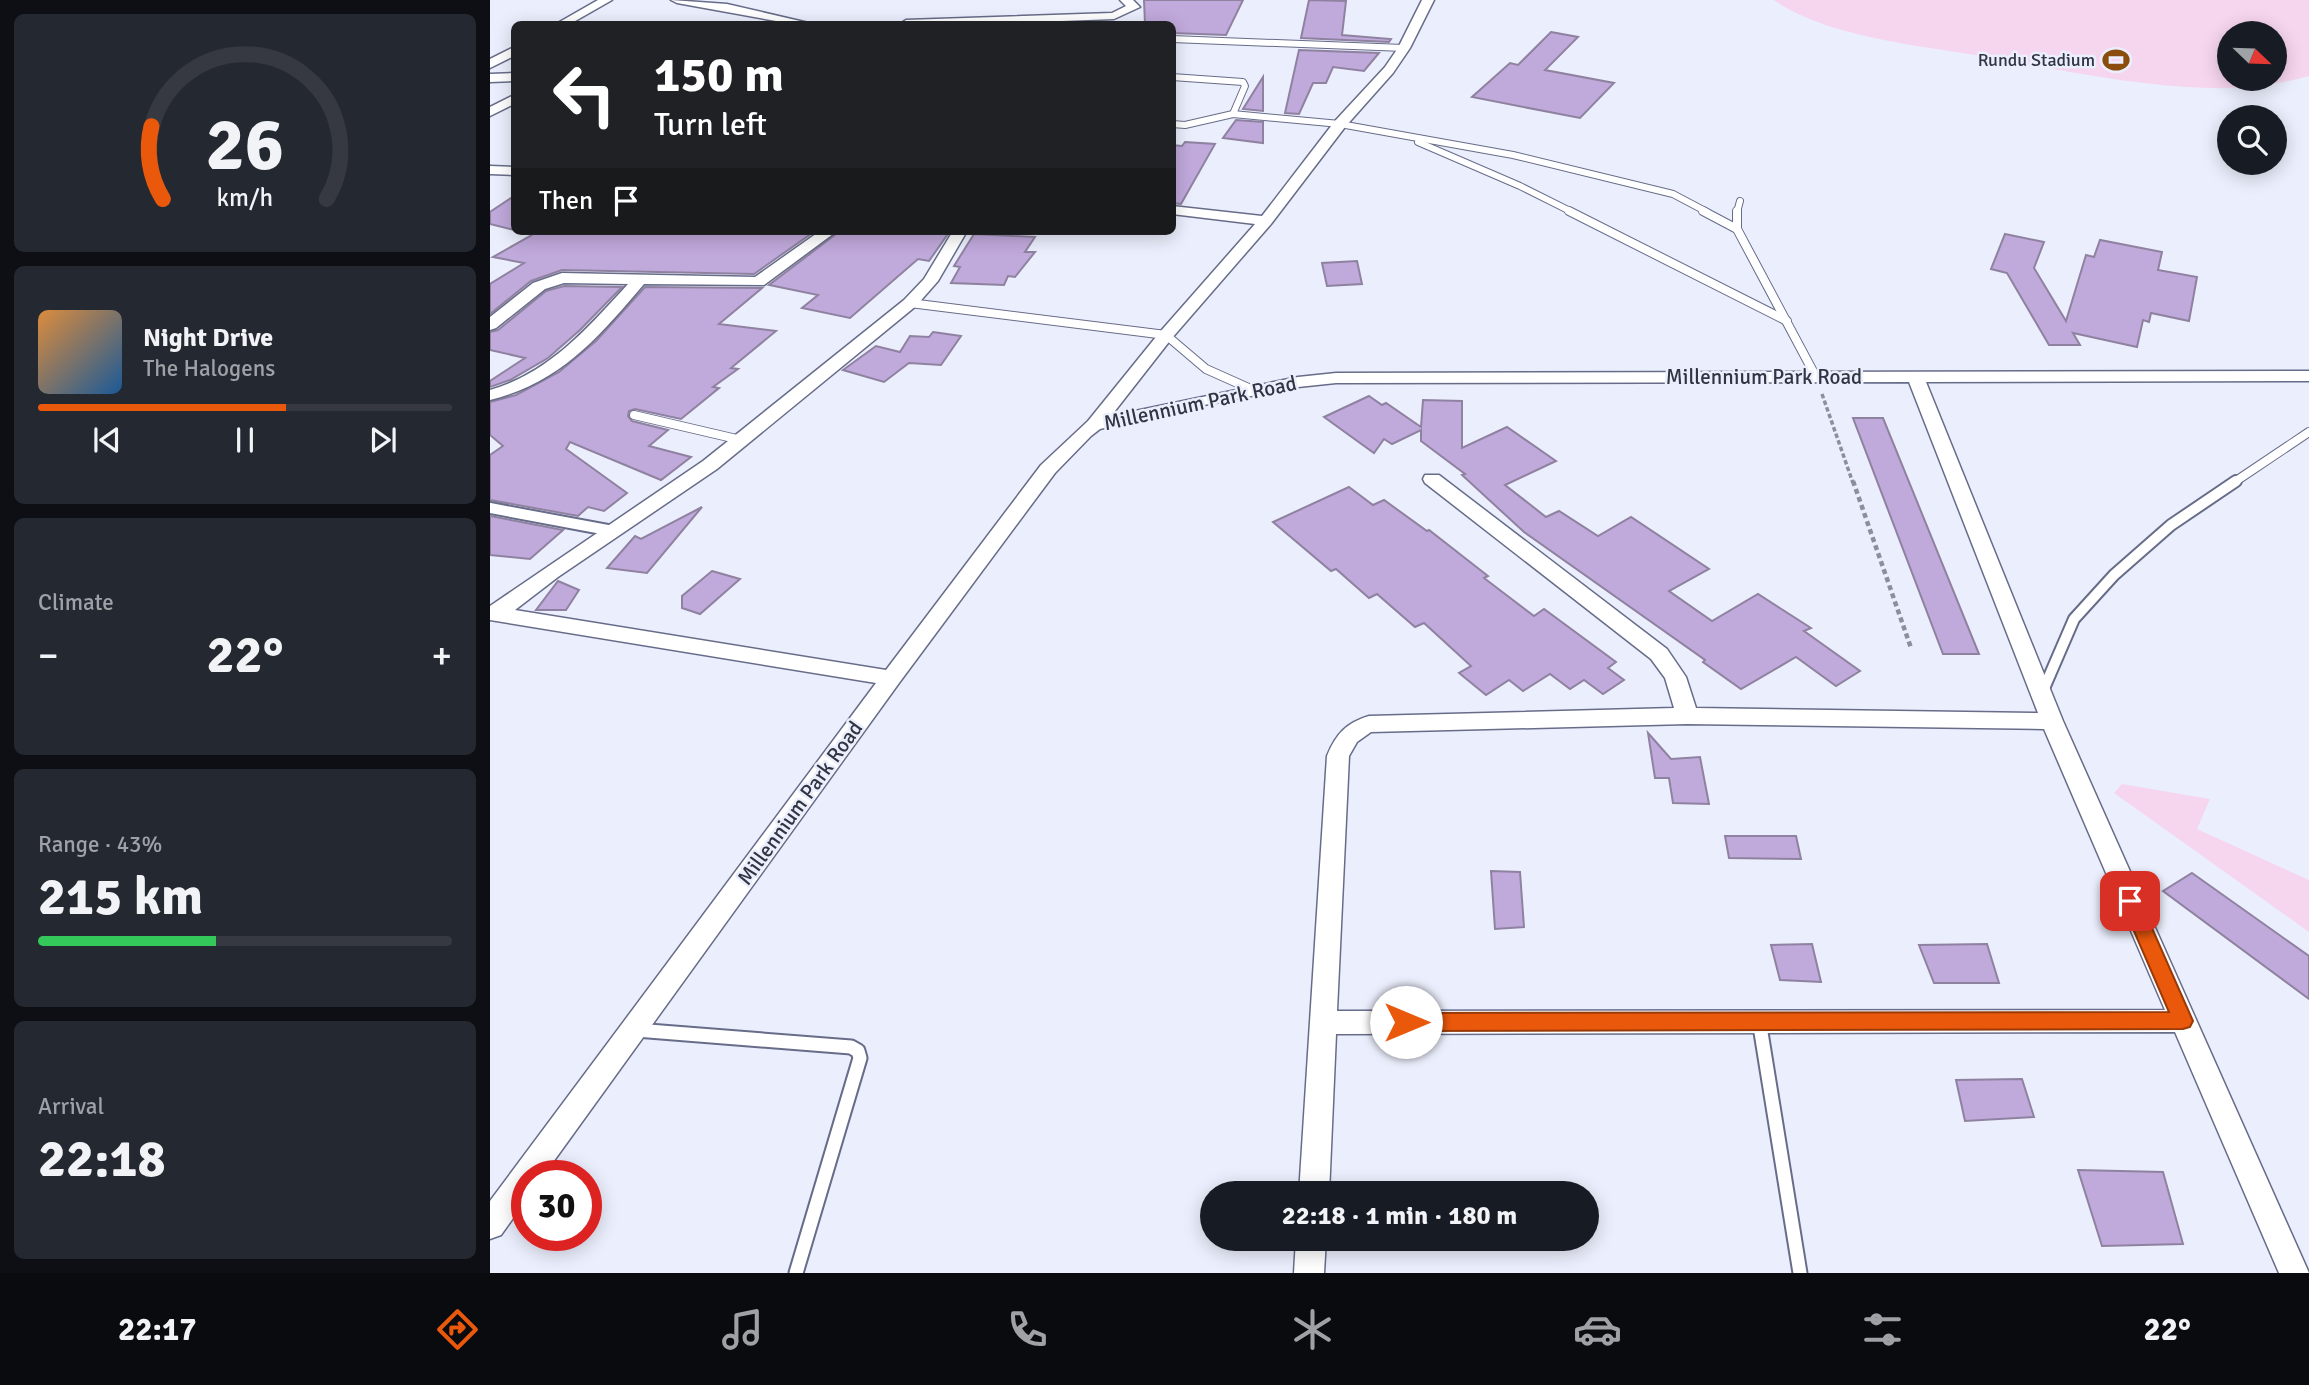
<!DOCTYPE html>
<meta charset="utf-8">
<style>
:root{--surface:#171b24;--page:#242831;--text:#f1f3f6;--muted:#9ea1a6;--line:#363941;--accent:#ea580c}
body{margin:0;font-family:Signika,sans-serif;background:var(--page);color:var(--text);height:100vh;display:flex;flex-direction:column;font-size:26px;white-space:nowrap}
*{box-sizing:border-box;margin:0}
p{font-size:23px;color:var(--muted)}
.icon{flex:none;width:38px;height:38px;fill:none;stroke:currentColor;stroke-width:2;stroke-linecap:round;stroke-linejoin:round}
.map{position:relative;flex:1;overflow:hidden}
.panel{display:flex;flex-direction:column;gap:14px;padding:14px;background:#0d0f14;width:490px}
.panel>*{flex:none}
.top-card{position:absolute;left:21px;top:21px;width:665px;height:214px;border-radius:10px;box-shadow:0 4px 18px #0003;background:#202124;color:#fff;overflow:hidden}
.needle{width:46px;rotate:113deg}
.buttons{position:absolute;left:1727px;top:21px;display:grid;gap:14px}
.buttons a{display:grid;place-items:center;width:70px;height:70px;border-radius:50%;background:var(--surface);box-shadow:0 4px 18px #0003;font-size:35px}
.speed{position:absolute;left:21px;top:1160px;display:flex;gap:14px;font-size:35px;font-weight:700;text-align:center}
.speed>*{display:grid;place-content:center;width:91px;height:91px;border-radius:50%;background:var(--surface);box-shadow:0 4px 18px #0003;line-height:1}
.speed .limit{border:10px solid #d22;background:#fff;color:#111}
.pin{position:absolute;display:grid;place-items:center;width:60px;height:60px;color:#fff;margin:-30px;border-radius:14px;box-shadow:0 4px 10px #0006}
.me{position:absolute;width:77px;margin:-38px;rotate:90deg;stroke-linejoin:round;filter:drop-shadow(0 0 5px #0008)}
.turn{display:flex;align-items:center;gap:24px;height:147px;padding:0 28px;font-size:32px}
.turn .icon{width:91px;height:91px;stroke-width:2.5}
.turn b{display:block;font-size:49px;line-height:60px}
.then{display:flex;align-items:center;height:66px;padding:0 28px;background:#0003;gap:14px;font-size:26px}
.big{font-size:52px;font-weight:700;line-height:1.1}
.panel .card{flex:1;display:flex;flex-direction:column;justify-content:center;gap:10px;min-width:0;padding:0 24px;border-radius:10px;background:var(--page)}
.panel .dial{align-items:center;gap:0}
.dial svg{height:182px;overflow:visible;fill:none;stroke:var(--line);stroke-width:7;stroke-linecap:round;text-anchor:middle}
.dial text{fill:var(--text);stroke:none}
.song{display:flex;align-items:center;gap:21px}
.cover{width:84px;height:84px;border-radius:10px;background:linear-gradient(135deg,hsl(30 70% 55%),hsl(210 70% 35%))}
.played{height:7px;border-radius:4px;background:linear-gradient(90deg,var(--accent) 60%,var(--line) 60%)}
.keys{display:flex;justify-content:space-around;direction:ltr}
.heat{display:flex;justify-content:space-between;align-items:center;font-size:38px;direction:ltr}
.charge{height:10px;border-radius:5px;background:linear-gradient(90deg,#34c759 43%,var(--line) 0)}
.trip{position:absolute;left:710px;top:1181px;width:399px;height:70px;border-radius:35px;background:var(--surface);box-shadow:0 4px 18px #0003;font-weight:700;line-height:70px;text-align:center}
.tabs{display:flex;height:112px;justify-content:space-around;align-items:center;background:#090b0e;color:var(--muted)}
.tabs .icon{width:49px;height:49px}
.tabs .current{color:var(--accent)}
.tabs b{font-size:32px;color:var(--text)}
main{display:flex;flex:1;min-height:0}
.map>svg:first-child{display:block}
.green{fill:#f6d6ef;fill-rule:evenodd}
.building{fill:#c0a9db;stroke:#8f82a0;stroke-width:2}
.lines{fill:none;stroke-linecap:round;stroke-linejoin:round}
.lane-far3-casing{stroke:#676c89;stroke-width:8}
.lane-far2-casing{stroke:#676c89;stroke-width:10}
.lane-far1-casing{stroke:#676c89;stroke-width:14}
.lane-casing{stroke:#676c89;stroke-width:17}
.street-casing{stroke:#676c89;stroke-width:3}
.path-far1{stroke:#8b8e9c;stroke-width:3.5;stroke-dasharray:4.5 2.5;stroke-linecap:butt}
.path{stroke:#8b8e9c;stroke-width:4.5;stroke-dasharray:5 3.5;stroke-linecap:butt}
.lane-far3{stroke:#fff;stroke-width:6}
.lane-far2{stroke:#fff;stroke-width:8}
.lane-far1{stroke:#fff;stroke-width:10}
.lane{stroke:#fff;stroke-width:13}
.street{fill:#fff;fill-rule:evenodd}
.route{fill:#ea580c;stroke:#983908;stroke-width:2}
.labels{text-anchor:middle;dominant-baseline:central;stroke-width:5;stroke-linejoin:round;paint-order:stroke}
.far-poi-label{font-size:18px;fill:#313441;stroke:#ebeefc;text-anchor:end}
.street-label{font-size:21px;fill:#313441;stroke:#ebeefc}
</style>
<main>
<section class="panel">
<div class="card dial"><svg viewBox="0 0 100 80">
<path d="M14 69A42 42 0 1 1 86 69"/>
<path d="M14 69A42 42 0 0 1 9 37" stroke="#ea580c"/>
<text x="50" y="56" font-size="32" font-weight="700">26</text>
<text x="50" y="72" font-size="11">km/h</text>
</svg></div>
<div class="card">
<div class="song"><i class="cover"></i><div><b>Night Drive</b><p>The Halogens</p></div></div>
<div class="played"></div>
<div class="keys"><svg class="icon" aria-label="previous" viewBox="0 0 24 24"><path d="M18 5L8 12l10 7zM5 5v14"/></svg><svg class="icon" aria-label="pause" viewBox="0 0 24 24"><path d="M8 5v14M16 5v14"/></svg><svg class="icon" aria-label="next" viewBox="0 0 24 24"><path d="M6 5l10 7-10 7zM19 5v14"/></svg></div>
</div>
<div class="card"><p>Climate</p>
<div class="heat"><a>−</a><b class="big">22°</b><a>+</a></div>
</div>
<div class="card"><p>Range · 43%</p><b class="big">215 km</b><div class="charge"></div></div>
<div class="card"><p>Arrival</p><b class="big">22:18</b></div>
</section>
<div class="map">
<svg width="1819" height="1273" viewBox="0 0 1819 1273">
<rect width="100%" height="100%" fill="#ebeefc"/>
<g class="green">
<path d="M1284,0H1819V76C1787,85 1752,89 1719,88C1646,86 1575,71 1504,58C1440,47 1337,38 1284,0ZM1740,33H1785V79H1740Z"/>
<path d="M1632,784L1720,799L1707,829L1819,880V932L1624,793Z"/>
</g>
<g class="building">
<path d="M654,0H753L736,35L682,33V24H655Z"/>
<path d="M819,0L856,1L852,35L901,39L899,42L811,38Z"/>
<path d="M1061,32L1088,37L1055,70L1124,83L1090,118L982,97L1020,63L1028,65Z"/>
<path d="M809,50L889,53L874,71L843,67L836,83H823L809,114L795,113Z"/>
<path d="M773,77V111L753,109Z"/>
<path d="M746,120L773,122V143L733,138Z"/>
<path d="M695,142L725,144L691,204L682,203V145L692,146Z"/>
<path d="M24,196V230L0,224V212Z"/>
<path d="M49,231H325L264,274L72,270L41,281L0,314V284L34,263L3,257Z"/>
<path d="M350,231H460L439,261L428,259L360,318L312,308L328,295L279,285Z"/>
<path d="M484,234L545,237L535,252H545L525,277L518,276L514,285L461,283L470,267L464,266Z"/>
<path d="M1515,234L1554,242L1544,268L1576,321L1596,255L1604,257L1610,240L1672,252L1668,270L1707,277L1699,321L1661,313L1659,322L1653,320L1647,347L1583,333L1590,345H1559L1517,273L1501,269Z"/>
<path d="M867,261L872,284L837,286L832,263Z"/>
<path d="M74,286L132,287L90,330L58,358L20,380L0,387V381L35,358L0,350V332L8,330L56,291Z"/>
<path d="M155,287L272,288L229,324L286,331L241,368L248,369L223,387L229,388L191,419L145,409L139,411L138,416L142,421L178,430L159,446L201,457L171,480L80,442L76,449L137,493L114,511L98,507L88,516L0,500V455L13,446L0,435V402L26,395L69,372L106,341Z"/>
<path d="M443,332L471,336L451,365L419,363L394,382L353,370L386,346L410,352L420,336L439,337Z"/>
<path d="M879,396L892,405L896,403L931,427L933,400L972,401V448L1017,427L1066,461L1015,485L1056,517L1069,511L1108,536L1141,517L1219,569L1179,591L1222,621L1268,594L1321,628L1314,631L1370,671L1346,686L1306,657L1251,689L1213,662L1215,660L1034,532L972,475L975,474L931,441V430L902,444L894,439L884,453L834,417Z"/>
<path d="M1363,418H1393L1489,654H1453Z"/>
<path d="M859,487L883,505L894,500L937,531L939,530L998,576L994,578L1044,616L1054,609L1126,662L1118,668L1134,680L1113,694L1094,680L1080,689L1060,674L1033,691L1019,680L996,695L969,673L981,666L934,623L925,627L887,594L879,598L846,569L841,571L783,522Z"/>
<path d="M212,507L157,573L117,568L145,536L151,539Z"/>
<path d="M0,516L73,530L40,559L0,555Z"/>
<path d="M222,571L250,579L210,614L192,608V596Z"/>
<path d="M68,581L89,590L76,610H46Z"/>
<path d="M1158,733L1181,759L1210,757L1219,804L1183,803L1179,778H1165Z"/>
<path d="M1235,836H1306L1311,859L1239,858Z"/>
<path d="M1001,871L1030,872L1034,927L1005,929Z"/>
<path d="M1702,873L1819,956V999L1673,891Z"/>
<path d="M1322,944L1331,982L1290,980L1281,945Z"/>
<path d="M1497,944L1509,983H1444L1429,945Z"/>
<path d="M1532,1079L1544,1117L1475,1121L1466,1080Z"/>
<path d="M1588,1170L1673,1172L1693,1244L1612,1246Z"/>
</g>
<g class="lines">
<g class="lane-far3-casing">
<g id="lane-far3">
<path d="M682,39L914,48"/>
<path d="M682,77L753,82L755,86L743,114"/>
<path d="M682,124L695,125L743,114L850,124L1023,155L1183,194L1217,212"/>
<path d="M928,142L1030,186L1082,212"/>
<path d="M1247,212L1250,201"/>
</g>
</g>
<g class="lane-far2-casing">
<g id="lane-far2">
<path d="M1079,211L1297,321"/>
<path d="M1213,211L1247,229"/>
<path d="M1247,211V229L1326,377"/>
<path d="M420,303L676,335L716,369L763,390"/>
<path d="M144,415L251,440"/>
<path d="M1743,483L1819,432"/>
</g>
</g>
<g class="lane-far1-casing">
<g id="lane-far1">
<path d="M0,508L123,531"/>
<path d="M1552,693L1584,619L1624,575L1681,525L1746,481"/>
</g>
</g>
<g class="lane-casing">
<g id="lane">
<path d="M1269,1020L1310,1273"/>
<path d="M146,1030L361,1047L368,1051L370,1058L306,1273"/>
</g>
</g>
<g class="street-casing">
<g id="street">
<path d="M108,0H122L80,24H66Z"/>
<path d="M181,0L237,4L323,24H303L187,3Z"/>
<path d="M630,0H643L650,7L624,19L494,24H410L416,20L622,13L636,6Z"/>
<path d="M932,0H944L920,48L903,73L855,127L781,224L682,338L621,416L808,377L846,373L1819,371V381L1436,382L1573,721L1819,1273H1789L1685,1032L846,1034L839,1194H809L837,756C846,734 856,723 879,716L1184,708L1175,678L1161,659L935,483L933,479L935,475H949L1177,649L1196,677L1206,708L1548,713L1419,382L846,383L808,387L688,410L610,429L601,436L565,473L409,683L53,1176H37V1199L11,1235L0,1239V1201L386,683L0,620V606L213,461L414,300L434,279L463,231H477L448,281L426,306L227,469L68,577L25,610L396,670L551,465L598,421L670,332L765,224L682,214V206L772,216L845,121L895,67L908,48ZM1197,724L1554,729L1675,1010L847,1011L859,756L867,742L881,732Z"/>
<path d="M24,47V56L0,68V59Z"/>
<path d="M24,73V81L0,82V74Z"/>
<path d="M24,95V104L0,116V107Z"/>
<path d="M0,166L24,167V175L0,174Z"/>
<path d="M330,231H347L274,285L154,284C109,337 70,383 0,400V390C59,373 98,328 138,284L74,283L55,289L6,328L0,330V317L43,283L72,273L265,277Z"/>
<path d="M806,1239H836L834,1273H804Z"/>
</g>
</g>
<path class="path-far1" d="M1332,394L1363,483"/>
<path class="path" d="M1363,481L1421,648"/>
<use href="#lane-far3" class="lane-far3"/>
<use href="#lane-far2" class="lane-far2"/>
<use href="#lane-far1" class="lane-far1"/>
<use href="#lane" class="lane"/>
<use href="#street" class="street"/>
</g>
<path class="route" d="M1640,894L1647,896L1650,901L1703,1021L1700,1027L1693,1029L916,1031L909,1028L906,1022L909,1016L916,1013L1679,1012L1631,901L1634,896Z"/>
<defs>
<g id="stadium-bare" transform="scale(2.1)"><path d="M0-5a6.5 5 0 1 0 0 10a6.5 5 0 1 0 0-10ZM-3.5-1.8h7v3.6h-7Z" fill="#8a4d0d" stroke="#ebeefc" stroke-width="2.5" paint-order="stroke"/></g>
</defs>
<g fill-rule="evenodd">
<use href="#stadium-bare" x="1626" y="60"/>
</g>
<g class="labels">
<g class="far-poi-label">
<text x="1605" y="60">Rundu Stadium</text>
</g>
<g class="street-label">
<text x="1274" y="377">Millennium Park Road</text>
<text transform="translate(710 403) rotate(-12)">Millennium Park Road</text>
<text transform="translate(310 803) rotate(-54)">Millennium Park Road</text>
</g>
</g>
</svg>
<div class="buttons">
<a><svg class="needle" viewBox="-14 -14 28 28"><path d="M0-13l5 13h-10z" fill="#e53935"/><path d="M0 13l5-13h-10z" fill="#9ea1a6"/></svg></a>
<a><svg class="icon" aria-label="search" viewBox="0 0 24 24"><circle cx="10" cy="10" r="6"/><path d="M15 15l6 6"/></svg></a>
</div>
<div class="speed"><div class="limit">30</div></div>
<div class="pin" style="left:1640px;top:901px;background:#d93025"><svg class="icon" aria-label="arrive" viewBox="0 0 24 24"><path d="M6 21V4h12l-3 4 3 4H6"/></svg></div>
<svg class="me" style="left:916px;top:1022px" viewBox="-20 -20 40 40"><circle r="19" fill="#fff"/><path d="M0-13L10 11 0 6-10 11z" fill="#ea580c"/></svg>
<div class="trip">22:18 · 1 min · 180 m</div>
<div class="top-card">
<div class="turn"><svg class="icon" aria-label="left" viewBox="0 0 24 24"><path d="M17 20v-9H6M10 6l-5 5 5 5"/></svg><div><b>150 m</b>Turn left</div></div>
<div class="then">Then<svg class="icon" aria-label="arrive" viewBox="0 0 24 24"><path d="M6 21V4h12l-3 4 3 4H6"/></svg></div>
</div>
</div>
</main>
<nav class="tabs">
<b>22:17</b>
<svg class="icon current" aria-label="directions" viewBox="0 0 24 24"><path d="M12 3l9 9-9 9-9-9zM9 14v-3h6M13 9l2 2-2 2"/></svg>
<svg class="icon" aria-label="music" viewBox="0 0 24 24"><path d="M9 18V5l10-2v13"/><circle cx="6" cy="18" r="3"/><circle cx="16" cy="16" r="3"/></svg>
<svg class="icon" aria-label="phone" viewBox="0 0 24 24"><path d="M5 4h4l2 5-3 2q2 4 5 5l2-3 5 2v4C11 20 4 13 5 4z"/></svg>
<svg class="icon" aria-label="climate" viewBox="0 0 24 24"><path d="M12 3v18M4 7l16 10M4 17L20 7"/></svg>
<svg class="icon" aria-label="car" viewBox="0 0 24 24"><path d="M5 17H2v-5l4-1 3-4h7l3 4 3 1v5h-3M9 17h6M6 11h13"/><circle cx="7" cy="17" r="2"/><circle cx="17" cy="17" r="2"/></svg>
<svg class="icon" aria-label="filters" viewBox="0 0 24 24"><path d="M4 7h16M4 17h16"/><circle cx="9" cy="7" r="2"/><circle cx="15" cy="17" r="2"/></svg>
<b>22°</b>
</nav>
